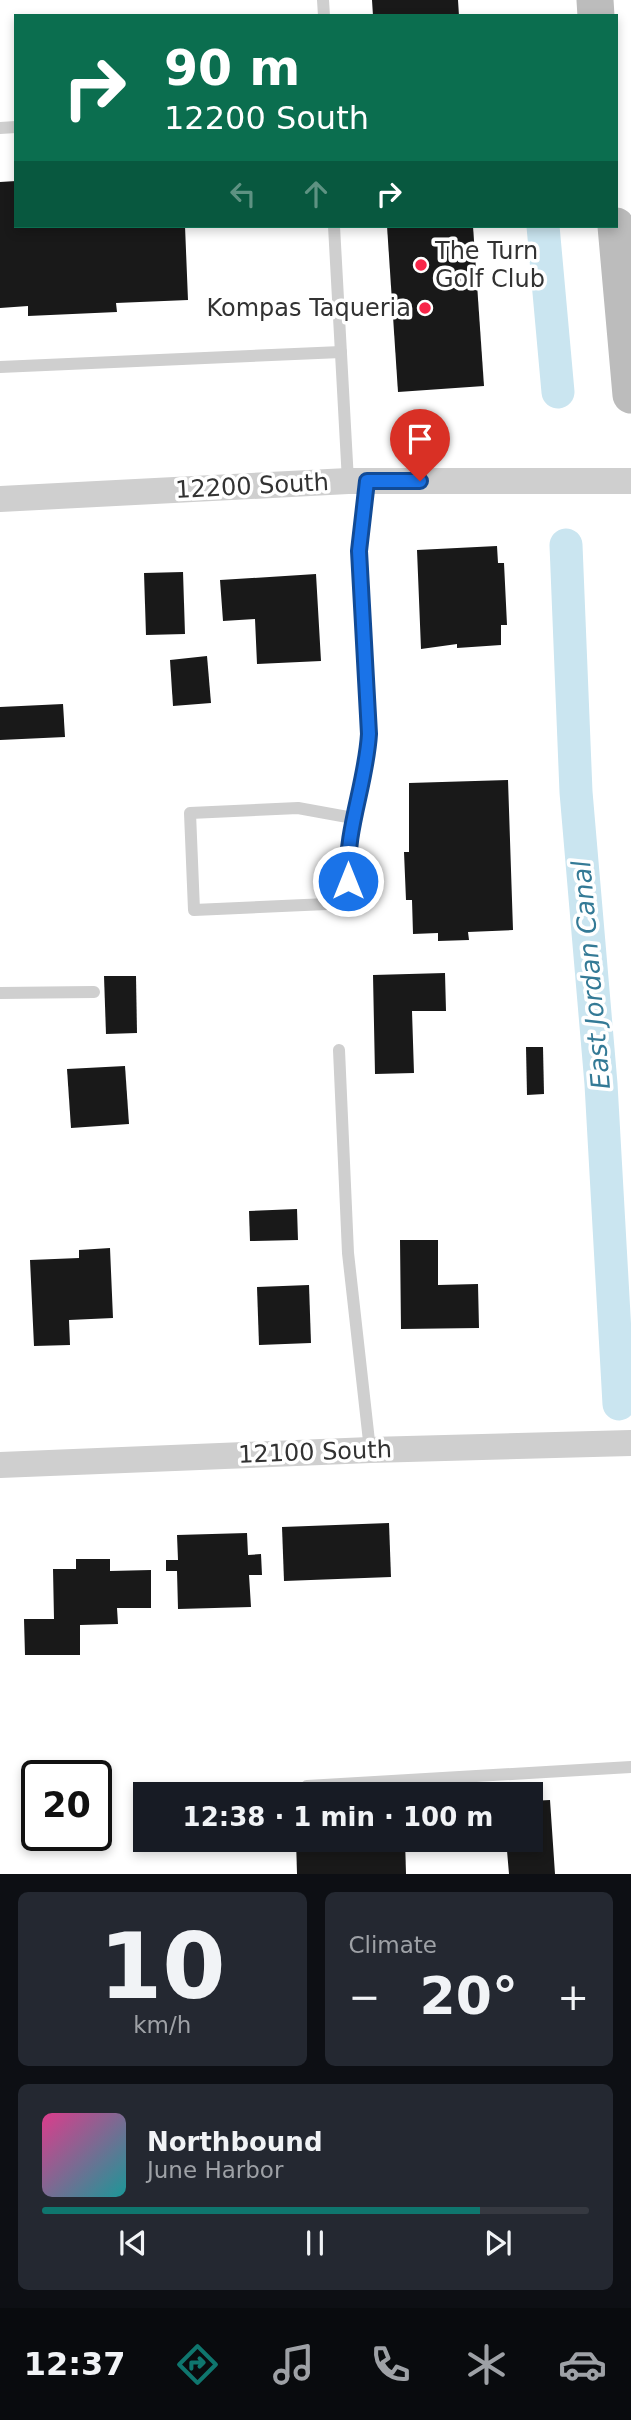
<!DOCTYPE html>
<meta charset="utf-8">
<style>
:root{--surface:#171b24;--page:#242831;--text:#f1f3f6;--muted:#9ea1a6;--line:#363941;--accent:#0f766e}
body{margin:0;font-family:"DejaVu Sans",sans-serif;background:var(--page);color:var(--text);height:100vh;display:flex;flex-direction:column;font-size:26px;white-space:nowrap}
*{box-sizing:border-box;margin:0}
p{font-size:23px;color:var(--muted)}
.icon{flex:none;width:38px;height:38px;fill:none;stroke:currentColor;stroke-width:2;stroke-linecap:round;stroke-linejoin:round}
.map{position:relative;height:1874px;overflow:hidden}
.sheet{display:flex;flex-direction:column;gap:18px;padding:18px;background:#0d0f14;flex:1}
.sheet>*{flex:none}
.top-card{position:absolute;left:14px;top:14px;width:604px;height:214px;border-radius:0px;box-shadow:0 4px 10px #0003;background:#0b6e4f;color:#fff;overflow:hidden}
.speed{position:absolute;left:21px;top:1760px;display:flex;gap:14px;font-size:35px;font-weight:700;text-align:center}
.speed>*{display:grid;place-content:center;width:91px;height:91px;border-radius:50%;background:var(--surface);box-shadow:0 4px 10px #0003;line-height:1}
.speed .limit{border:4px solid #111;border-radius:10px;background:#fff;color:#111}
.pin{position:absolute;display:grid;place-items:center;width:60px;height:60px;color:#fff;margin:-72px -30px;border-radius:50% 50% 50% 0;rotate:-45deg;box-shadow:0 0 7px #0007}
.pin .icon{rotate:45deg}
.me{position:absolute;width:77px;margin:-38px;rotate:0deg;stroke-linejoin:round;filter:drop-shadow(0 0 5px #0008)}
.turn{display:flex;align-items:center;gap:24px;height:147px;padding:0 35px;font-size:32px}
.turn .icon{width:91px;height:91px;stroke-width:2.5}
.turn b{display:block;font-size:49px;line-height:60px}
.lanes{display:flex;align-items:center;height:66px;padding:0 35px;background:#0003;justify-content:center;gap:35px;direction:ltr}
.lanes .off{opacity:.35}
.big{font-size:52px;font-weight:800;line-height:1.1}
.sheet .tile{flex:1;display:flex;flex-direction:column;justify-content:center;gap:10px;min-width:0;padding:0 24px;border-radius:10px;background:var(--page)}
.sheet .dial{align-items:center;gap:0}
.dial b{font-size:91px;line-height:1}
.song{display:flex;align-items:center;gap:21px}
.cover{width:84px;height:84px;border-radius:10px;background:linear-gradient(135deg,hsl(330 70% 55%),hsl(180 70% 35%))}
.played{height:7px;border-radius:4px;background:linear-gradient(90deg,var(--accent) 80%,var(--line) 80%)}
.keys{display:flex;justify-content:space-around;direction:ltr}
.heat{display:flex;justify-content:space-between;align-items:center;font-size:38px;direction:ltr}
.sheet .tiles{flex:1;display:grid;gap:18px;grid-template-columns:1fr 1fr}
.tile:last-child{grid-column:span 2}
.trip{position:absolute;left:133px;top:1782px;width:410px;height:70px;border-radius:0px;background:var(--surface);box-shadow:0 4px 10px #0003;font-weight:800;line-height:70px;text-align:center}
.tabs{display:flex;height:112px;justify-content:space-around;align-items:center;background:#090b0e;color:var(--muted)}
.tabs .icon{width:49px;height:49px}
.tabs .selected{color:var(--accent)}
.tabs b{font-size:32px;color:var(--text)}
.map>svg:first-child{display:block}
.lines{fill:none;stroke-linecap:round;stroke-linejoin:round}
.canal{stroke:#cae5f0;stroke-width:33}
.building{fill:#191919}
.lane{stroke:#cfcfcf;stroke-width:12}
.street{stroke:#cfcfcf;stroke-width:26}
.secondary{stroke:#bcbcbc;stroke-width:37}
.route-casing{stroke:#114b97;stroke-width:18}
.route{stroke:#1a73e8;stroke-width:12}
.poi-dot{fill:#f72548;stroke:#fff;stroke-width:2.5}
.labels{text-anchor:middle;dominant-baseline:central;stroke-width:7;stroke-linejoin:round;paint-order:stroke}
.poi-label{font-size:24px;fill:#323232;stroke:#fff;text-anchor:start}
.street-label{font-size:24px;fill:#323232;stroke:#fff}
.water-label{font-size:26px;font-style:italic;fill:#347a96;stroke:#fff}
</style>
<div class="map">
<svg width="631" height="1874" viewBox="0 0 631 1874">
<rect width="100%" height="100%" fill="#fff"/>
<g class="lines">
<g class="canal">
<path d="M543,226L558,392"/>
<path d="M566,545L576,792L601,1084L619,1404"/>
</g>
</g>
<g class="building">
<path d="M372,0H458L459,16H373Z"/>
<path d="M16,181V226H185L188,300L116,303L117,312L28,316V306L0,308V182Z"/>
<path d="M387,226H473L484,386L398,392Z"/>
<path d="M497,546L498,563H504L507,625H501V645L457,648V644L421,649L417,550Z"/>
<path d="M183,572L185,634L146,635L144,573Z"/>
<path d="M316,574L321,661L257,664L255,619L223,621L220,580Z"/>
<path d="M207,656L211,703L173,706L170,660Z"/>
<path d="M63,704L65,737L0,740V707Z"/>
<path d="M508,780L513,930L468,932L469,940L438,941V933L413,934L412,900H406L404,852H409V783Z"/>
<path d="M445,973L446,1011H412L414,1073L375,1074L373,975Z"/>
<path d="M104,976H136L137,1033L106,1034Z"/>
<path d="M526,1047H543L544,1094L527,1095Z"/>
<path d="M125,1066L129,1124L71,1128L67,1069Z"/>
<path d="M297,1209L298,1240L250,1241L249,1211Z"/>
<path d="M400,1240H438V1285L478,1284L479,1328L401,1329Z"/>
<path d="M110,1248L113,1318L69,1320L70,1345L34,1346L30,1260L79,1258V1250Z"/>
<path d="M309,1285L311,1343L259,1345L257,1287Z"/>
<path d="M389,1523L391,1577L284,1581L282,1527Z"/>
<path d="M247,1533L248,1555L261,1554L262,1575H249L251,1607L178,1609L177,1571H166V1560H178L177,1535Z"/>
<path d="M76,1559H110V1571L151,1570V1608H117L118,1624L80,1625V1655H25L24,1619H54L53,1569H76Z"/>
<path d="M550,1800L555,1874H509L506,1839H530V1801Z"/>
<path d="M296,1839H405L406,1874H297Z"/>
</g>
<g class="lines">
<g class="lane">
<path d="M323,0L324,16"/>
<path d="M0,128L16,127"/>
<path d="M334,226L348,481"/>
<path d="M0,367L341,352"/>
<path d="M353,818L347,858L349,903L194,910L190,813L298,808L353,818L367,761L369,734L359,551L367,481"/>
<path d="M0,993L94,992"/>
<path d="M339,1050L348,1253L370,1450"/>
<path d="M307,1786L631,1767"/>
</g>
<g class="street">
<path d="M0,499L348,481H631"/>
<path d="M0,1465L370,1450L631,1443"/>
</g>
<g class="secondary">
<path d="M595,0L596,16"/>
<path d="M616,226L631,395"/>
</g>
</g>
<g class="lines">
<g class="route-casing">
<path id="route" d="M348,881C345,830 366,784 369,734L359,551L367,481H420"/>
</g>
<use href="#route" class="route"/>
</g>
<g class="poi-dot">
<circle cx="421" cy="265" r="7"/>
<circle cx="425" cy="308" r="7"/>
</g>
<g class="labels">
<g class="poi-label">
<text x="435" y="251">The Turn<tspan x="435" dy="28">Golf Club</tspan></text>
<text x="411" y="308" text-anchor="end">Kompas Taqueria</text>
</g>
<g class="street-label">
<text transform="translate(252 486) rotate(-3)">12200 South</text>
<text transform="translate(315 1452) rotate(-2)">12100 South</text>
</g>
<g class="water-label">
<text transform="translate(591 975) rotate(-95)">East Jordan Canal</text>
</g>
</g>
</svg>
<div class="speed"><div class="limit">20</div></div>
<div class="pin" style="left:420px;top:481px;background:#d93025"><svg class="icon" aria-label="arrive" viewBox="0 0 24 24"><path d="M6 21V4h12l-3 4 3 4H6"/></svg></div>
<svg class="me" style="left:348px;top:881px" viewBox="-20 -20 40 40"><circle r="17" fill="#1a73e8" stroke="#fff" stroke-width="3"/><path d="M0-11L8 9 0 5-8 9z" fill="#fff"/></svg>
<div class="trip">12:38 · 1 min · 100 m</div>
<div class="top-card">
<div class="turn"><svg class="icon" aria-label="right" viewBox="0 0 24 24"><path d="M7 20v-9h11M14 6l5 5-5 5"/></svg><div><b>90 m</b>12200 South</div></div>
<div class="lanes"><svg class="icon off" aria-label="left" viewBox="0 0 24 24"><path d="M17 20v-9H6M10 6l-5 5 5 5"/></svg><svg class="icon off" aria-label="ahead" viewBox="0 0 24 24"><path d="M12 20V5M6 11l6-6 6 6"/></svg><svg class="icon" aria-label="right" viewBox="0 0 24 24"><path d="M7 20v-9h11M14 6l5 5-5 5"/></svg></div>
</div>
</div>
<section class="sheet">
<div class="tiles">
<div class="tile dial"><b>10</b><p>km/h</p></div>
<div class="tile"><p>Climate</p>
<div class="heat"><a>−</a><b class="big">20°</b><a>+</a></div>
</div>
<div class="tile">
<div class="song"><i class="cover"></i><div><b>Northbound</b><p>June Harbor</p></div></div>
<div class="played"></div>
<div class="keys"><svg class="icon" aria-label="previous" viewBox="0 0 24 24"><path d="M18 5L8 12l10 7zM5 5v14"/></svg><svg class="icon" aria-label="pause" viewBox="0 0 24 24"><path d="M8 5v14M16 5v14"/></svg><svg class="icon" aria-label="next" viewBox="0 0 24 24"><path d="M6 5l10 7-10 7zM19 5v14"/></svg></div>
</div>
</div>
</section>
<nav class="tabs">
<b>12:37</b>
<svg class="icon selected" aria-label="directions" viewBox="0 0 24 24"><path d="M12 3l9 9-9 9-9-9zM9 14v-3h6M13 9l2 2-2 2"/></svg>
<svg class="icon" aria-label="music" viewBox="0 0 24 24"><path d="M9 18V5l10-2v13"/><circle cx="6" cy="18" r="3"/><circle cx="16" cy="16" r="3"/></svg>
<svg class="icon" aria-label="phone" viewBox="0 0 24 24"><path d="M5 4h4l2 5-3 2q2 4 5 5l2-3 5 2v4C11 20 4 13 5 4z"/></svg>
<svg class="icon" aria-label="climate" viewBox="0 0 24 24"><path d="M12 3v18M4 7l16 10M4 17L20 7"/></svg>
<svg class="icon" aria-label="car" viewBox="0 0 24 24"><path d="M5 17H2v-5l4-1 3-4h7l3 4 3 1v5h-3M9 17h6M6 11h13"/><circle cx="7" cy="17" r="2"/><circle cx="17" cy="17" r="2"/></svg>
</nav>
